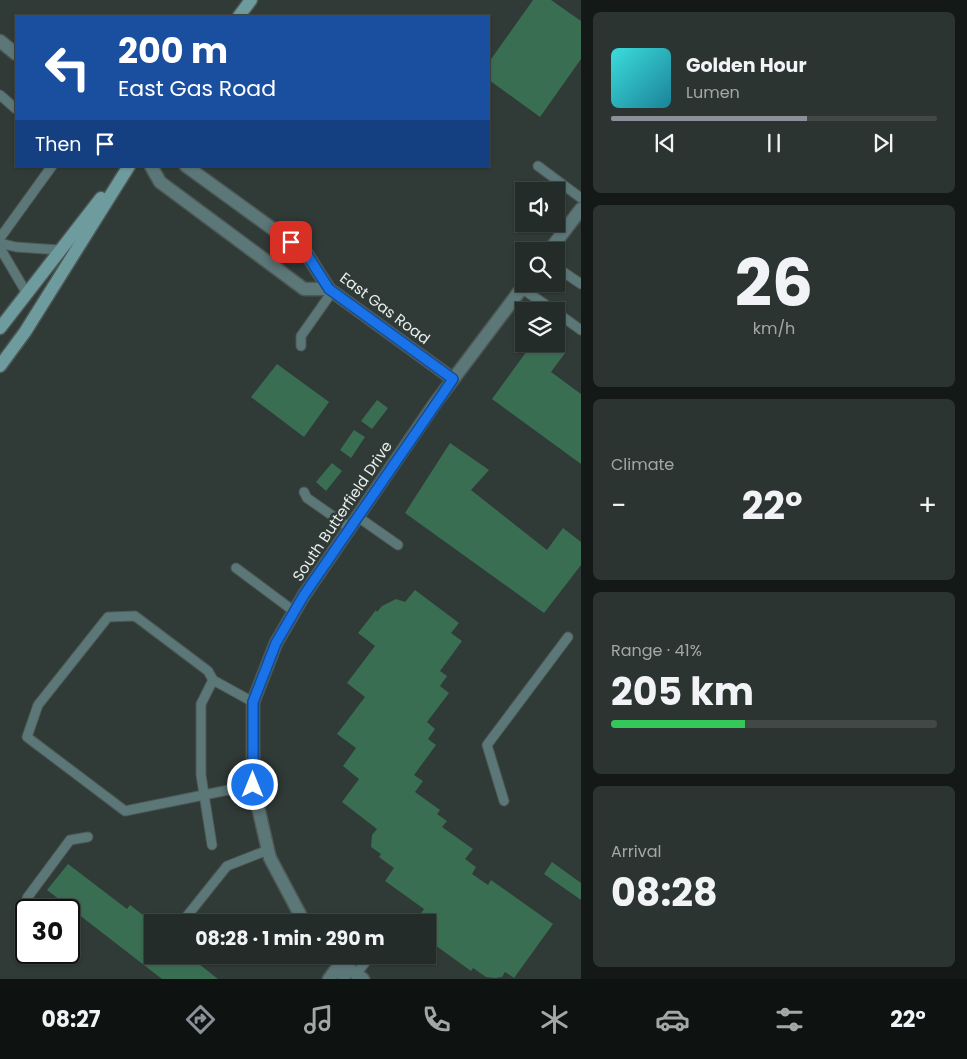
<!DOCTYPE html>
<meta charset="utf-8">
<style>
:root{--surface:#242c29;--page:#2c3431;--text:#f1f3f6;--muted:#a3a7a8;--line:#414846;--accent:#8c9099}
body{margin:0;font-family:Poppins,sans-serif;background:var(--page);color:var(--text);height:100vh;display:flex;flex-direction:column;font-size:19px;white-space:nowrap}
*{box-sizing:border-box;margin:0}
p{font-size:16px;color:var(--muted)}
.icon{flex:none;width:28px;height:28px;fill:none;stroke:currentColor;stroke-width:2;stroke-linecap:round;stroke-linejoin:round}
.map{position:relative;flex:1;overflow:hidden}
.sheet{display:flex;flex-direction:column;gap:12px;padding:12px;background:#141817;width:386px}
.sheet>*{flex:none}
.guide{position:absolute;left:15px;top:15px;width:475px;height:152px;border-radius:0px;box-shadow:0 1px 4px #0004,0 0 0 1px var(--line);background:#1a4fa0;color:#fff;overflow:hidden}
.controls{position:absolute;left:515px;top:182px;display:grid;gap:10px}
.controls a{display:grid;place-items:center;width:50px;height:50px;border-radius:0px;background:var(--surface);box-shadow:0 1px 4px #0004,0 0 0 1px var(--line);font-size:25px}
.speed{position:absolute;left:15px;top:899px;display:flex;gap:10px;font-size:25px;font-weight:700;text-align:center}
.speed>*{display:grid;place-content:center;width:65px;height:65px;border-radius:50%;background:var(--surface);box-shadow:0 1px 4px #0004,0 0 0 1px var(--line);line-height:1}
.speed .limit{border:2px solid #111;border-radius:8px;background:#fff;color:#111}
.pin{position:absolute;display:grid;place-items:center;width:42px;height:42px;color:#fff;margin:-21px;border-radius:10px;box-shadow:0 2px 8px #0006}
.me{position:absolute;width:55px;margin:-28px;rotate:0deg;stroke-linejoin:round;filter:drop-shadow(0 0 4px #0008)}
.turn{display:flex;align-items:center;gap:18px;height:105px;padding:0 20px;font-size:22px}
.turn .icon{width:65px;height:65px;stroke-width:2.5}
.turn b{display:block;font-size:35px;line-height:42px}
.then{display:flex;align-items:center;height:48px;padding:0 20px;background:#0003;gap:10px;font-size:19px}
.big{font-size:38px;font-weight:700;line-height:1.1}
.sheet .tile{flex:1;display:flex;flex-direction:column;justify-content:center;gap:8px;min-width:0;padding:0 18px;border-radius:8px;background:var(--page)}
.sheet .dial{align-items:center;gap:0}
.dial b{font-size:65px;line-height:1}
.song{display:flex;align-items:center;gap:15px}
.cover{width:60px;height:60px;border-radius:8px;background:linear-gradient(135deg,hsl(180 70% 55%),hsl(190 70% 35%))}
.played{height:5px;border-radius:2px;background:linear-gradient(90deg,var(--accent) 60%,var(--line) 60%)}
.keys{display:flex;justify-content:space-around;direction:ltr}
.heat{display:flex;justify-content:space-between;align-items:center;font-size:28px;direction:ltr}
.charge{height:8px;border-radius:4px;background:linear-gradient(90deg,#34c759 41%,var(--line) 0)}
.trip{position:absolute;left:144px;top:914px;width:292px;height:50px;border-radius:0px;background:var(--surface);box-shadow:0 1px 4px #0004,0 0 0 1px var(--line);font-weight:700;line-height:50px;text-align:center}
.tabs{display:flex;height:80px;justify-content:space-around;align-items:center;background:#0e1210;color:var(--muted)}
.tabs .icon{width:35px;height:35px}
.tabs .active{color:var(--accent)}
.tabs b{font-size:22px;color:var(--text)}
main{display:flex;flex:1;min-height:0}
.map>svg:first-child{display:block}
.building{fill:#3a6e53}
.lines{fill:none;stroke-linecap:round;stroke-linejoin:round}
.lane-casing{stroke:#4d5754;stroke-width:11}
.street-casing{stroke:#4d5754;stroke-width:15}
.secondary-casing{stroke:#4d5754;stroke-width:15}
.lane{stroke:#5c7778;stroke-width:9}
.street{stroke:#5c7778;stroke-width:12}
.secondary{stroke:#6e9b9d;stroke-width:12}
.route-casing{stroke:#114b97;stroke-width:12}
.route{stroke:#1a73e8;stroke-width:9}
.labels{text-anchor:middle;dominant-baseline:central;stroke-width:5;stroke-linejoin:round;paint-order:stroke}
.street-label{font-size:15px;fill:#e8eeec;stroke:#303a37}
</style>
<main>
<div class="map">
<svg width="581" height="979" viewBox="0 0 581 979">
<rect width="100%" height="100%" fill="#303a37"/>
<g class="building">
<path d="M533,0H551L581,21V59L540,117L489,80V62Z"/>
<path d="M532,344H553L565,353L551,372L581,394V464L492,399Z"/>
<path d="M277,364L329,402L304,437L251,397Z"/>
<path d="M377,400L388,408L372,429L361,421Z"/>
<path d="M354,430L365,437L351,458L340,450Z"/>
<path d="M450,443L489,470L471,490L547,550L563,528L581,542V565L544,613L405,513Z"/>
<path d="M332,463L342,471L326,491L316,482Z"/>
<path d="M415,590L459,623L451,633L462,641L440,671L447,676L440,686L449,693L427,722L435,729L428,739L436,745L414,775L423,781L415,792L440,810L437,814L447,821L442,827L473,849L465,859L476,867L472,874L488,885L491,880L553,924L514,978L505,972L502,977L495,978L486,977L473,968L471,971L428,940V922H415L424,909L385,881L394,868L379,857L381,854L371,847L372,835L377,829L342,802L359,779L343,766L356,748L337,734L365,697L347,683L375,646L358,633L376,610L377,612L382,606L396,599L405,602Z"/>
<path d="M552,862L581,883V900L544,874Z"/>
<path d="M68,864L127,909L130,905L152,922V955H195L201,960L199,964L218,979H162L47,890Z"/>
</g>
<g class="lines">
<g class="lane-casing">
<g id="lane">
<path d="M0,95L16,109"/>
<path d="M538,166L581,198"/>
<path d="M0,238L52,166"/>
<path d="M0,243L16,247L60,250"/>
<path d="M0,248L26,292"/>
<path d="M556,267L581,284"/>
<path d="M521,288L555,311"/>
<path d="M556,312L581,330"/>
<path d="M301,346V336L332,292"/>
<path d="M304,492L307,498L350,528"/>
<path d="M358,517L398,545"/>
<path d="M236,568L295,612"/>
<path d="M213,680L208,671L135,616L108,617L38,705L27,737L125,811L253,785"/>
<path d="M504,801L487,745L568,637"/>
<path d="M212,845L201,775V704L213,680L253,702"/>
<path d="M28,910L27,898L70,840L88,837"/>
<path d="M187,916L227,866L268,850"/>
<path d="M356,974L371,955"/>
</g>
</g>
<g class="street-casing">
<g id="street">
<path d="M0,41L16,54"/>
<path d="M151,166L160,182L304,289H329"/>
<path d="M186,166L306,253L329,289L453,379"/>
<path d="M549,251L581,209"/>
<path d="M304,922L270,858L268,850L253,785V702L276,643L304,595L436,402L525,284"/>
<path d="M333,955L341,963L363,979"/>
<path d="M341,963L344,979"/>
<path d="M329,979L341,963"/>
</g>
</g>
<g class="secondary-casing">
<g id="secondary">
<path d="M239,16L251,0"/>
<path d="M0,328L101,198"/>
<path d="M0,366L25,332L129,166"/>
</g>
</g>
<use href="#lane" class="lane"/>
<use href="#street" class="street"/>
<use href="#secondary" class="secondary"/>
</g>
<g class="lines">
<g class="route-casing">
<path id="route" d="M253,785V702L276,643L304,595L453,379L329,289L306,253L291,242"/>
</g>
<use href="#route" class="route"/>
</g>
<g class="labels">
<g class="street-label">
<text transform="translate(385 308) rotate(37)">East Gas Road</text>
<text transform="translate(342 511) rotate(-56)">South Butterfield Drive</text>
</g>
</g>
</svg>
<div class="controls">
<a><svg class="icon" aria-label="sound" viewBox="0 0 24 24"><path d="M4 9h4l5-4v14l-5-4H4zM17 9q2 3 0 6"/></svg></a>
<a><svg class="icon" aria-label="search" viewBox="0 0 24 24"><circle cx="10" cy="10" r="6"/><path d="M15 15l6 6"/></svg></a>
<a><svg class="icon" aria-label="layers" viewBox="0 0 24 24"><path d="M12 4l9 5-9 5-9-5zM3 14l9 5 9-5"/></svg></a>
</div>
<div class="speed"><div class="limit">30</div></div>
<div class="pin" style="left:291px;top:242px;background:#d93025"><svg class="icon" aria-label="arrive" viewBox="0 0 24 24"><path d="M6 21V4h12l-3 4 3 4H6"/></svg></div>
<svg class="me" style="left:253px;top:785px" viewBox="-20 -20 40 40"><circle r="17" fill="#1a73e8" stroke="#fff" stroke-width="3"/><path d="M0-11L8 9 0 5-8 9z" fill="#fff"/></svg>
<div class="trip">08:28 · 1 min · 290 m</div>
<div class="guide">
<div class="turn"><svg class="icon" aria-label="left" viewBox="0 0 24 24"><path d="M17 20v-9H6M10 6l-5 5 5 5"/></svg><div><b>200 m</b>East Gas Road</div></div>
<div class="then">Then<svg class="icon" aria-label="arrive" viewBox="0 0 24 24"><path d="M6 21V4h12l-3 4 3 4H6"/></svg></div>
</div>
</div>
<section class="sheet">
<div class="tile">
<div class="song"><i class="cover"></i><div><b>Golden Hour</b><p>Lumen</p></div></div>
<div class="played"></div>
<div class="keys"><svg class="icon" aria-label="previous" viewBox="0 0 24 24"><path d="M18 5L8 12l10 7zM5 5v14"/></svg><svg class="icon" aria-label="pause" viewBox="0 0 24 24"><path d="M8 5v14M16 5v14"/></svg><svg class="icon" aria-label="next" viewBox="0 0 24 24"><path d="M6 5l10 7-10 7zM19 5v14"/></svg></div>
</div>
<div class="tile dial"><b>26</b><p>km/h</p></div>
<div class="tile"><p>Climate</p>
<div class="heat"><a>−</a><b class="big">22°</b><a>+</a></div>
</div>
<div class="tile"><p>Range · 41%</p><b class="big">205 km</b><div class="charge"></div></div>
<div class="tile"><p>Arrival</p><b class="big">08:28</b></div>
</section>
</main>
<nav class="tabs">
<b>08:27</b>
<svg class="icon active" aria-label="directions" viewBox="0 0 24 24"><path d="M12 3l9 9-9 9-9-9zM9 14v-3h6M13 9l2 2-2 2"/></svg>
<svg class="icon" aria-label="music" viewBox="0 0 24 24"><path d="M9 18V5l10-2v13"/><circle cx="6" cy="18" r="3"/><circle cx="16" cy="16" r="3"/></svg>
<svg class="icon" aria-label="phone" viewBox="0 0 24 24"><path d="M5 4h4l2 5-3 2q2 4 5 5l2-3 5 2v4C11 20 4 13 5 4z"/></svg>
<svg class="icon" aria-label="climate" viewBox="0 0 24 24"><path d="M12 3v18M4 7l16 10M4 17L20 7"/></svg>
<svg class="icon" aria-label="car" viewBox="0 0 24 24"><path d="M5 17H2v-5l4-1 3-4h7l3 4 3 1v5h-3M9 17h6M6 11h13"/><circle cx="7" cy="17" r="2"/><circle cx="17" cy="17" r="2"/></svg>
<svg class="icon" aria-label="filters" viewBox="0 0 24 24"><path d="M4 7h16M4 17h16"/><circle cx="9" cy="7" r="2"/><circle cx="15" cy="17" r="2"/></svg>
<b>22°</b>
</nav>
